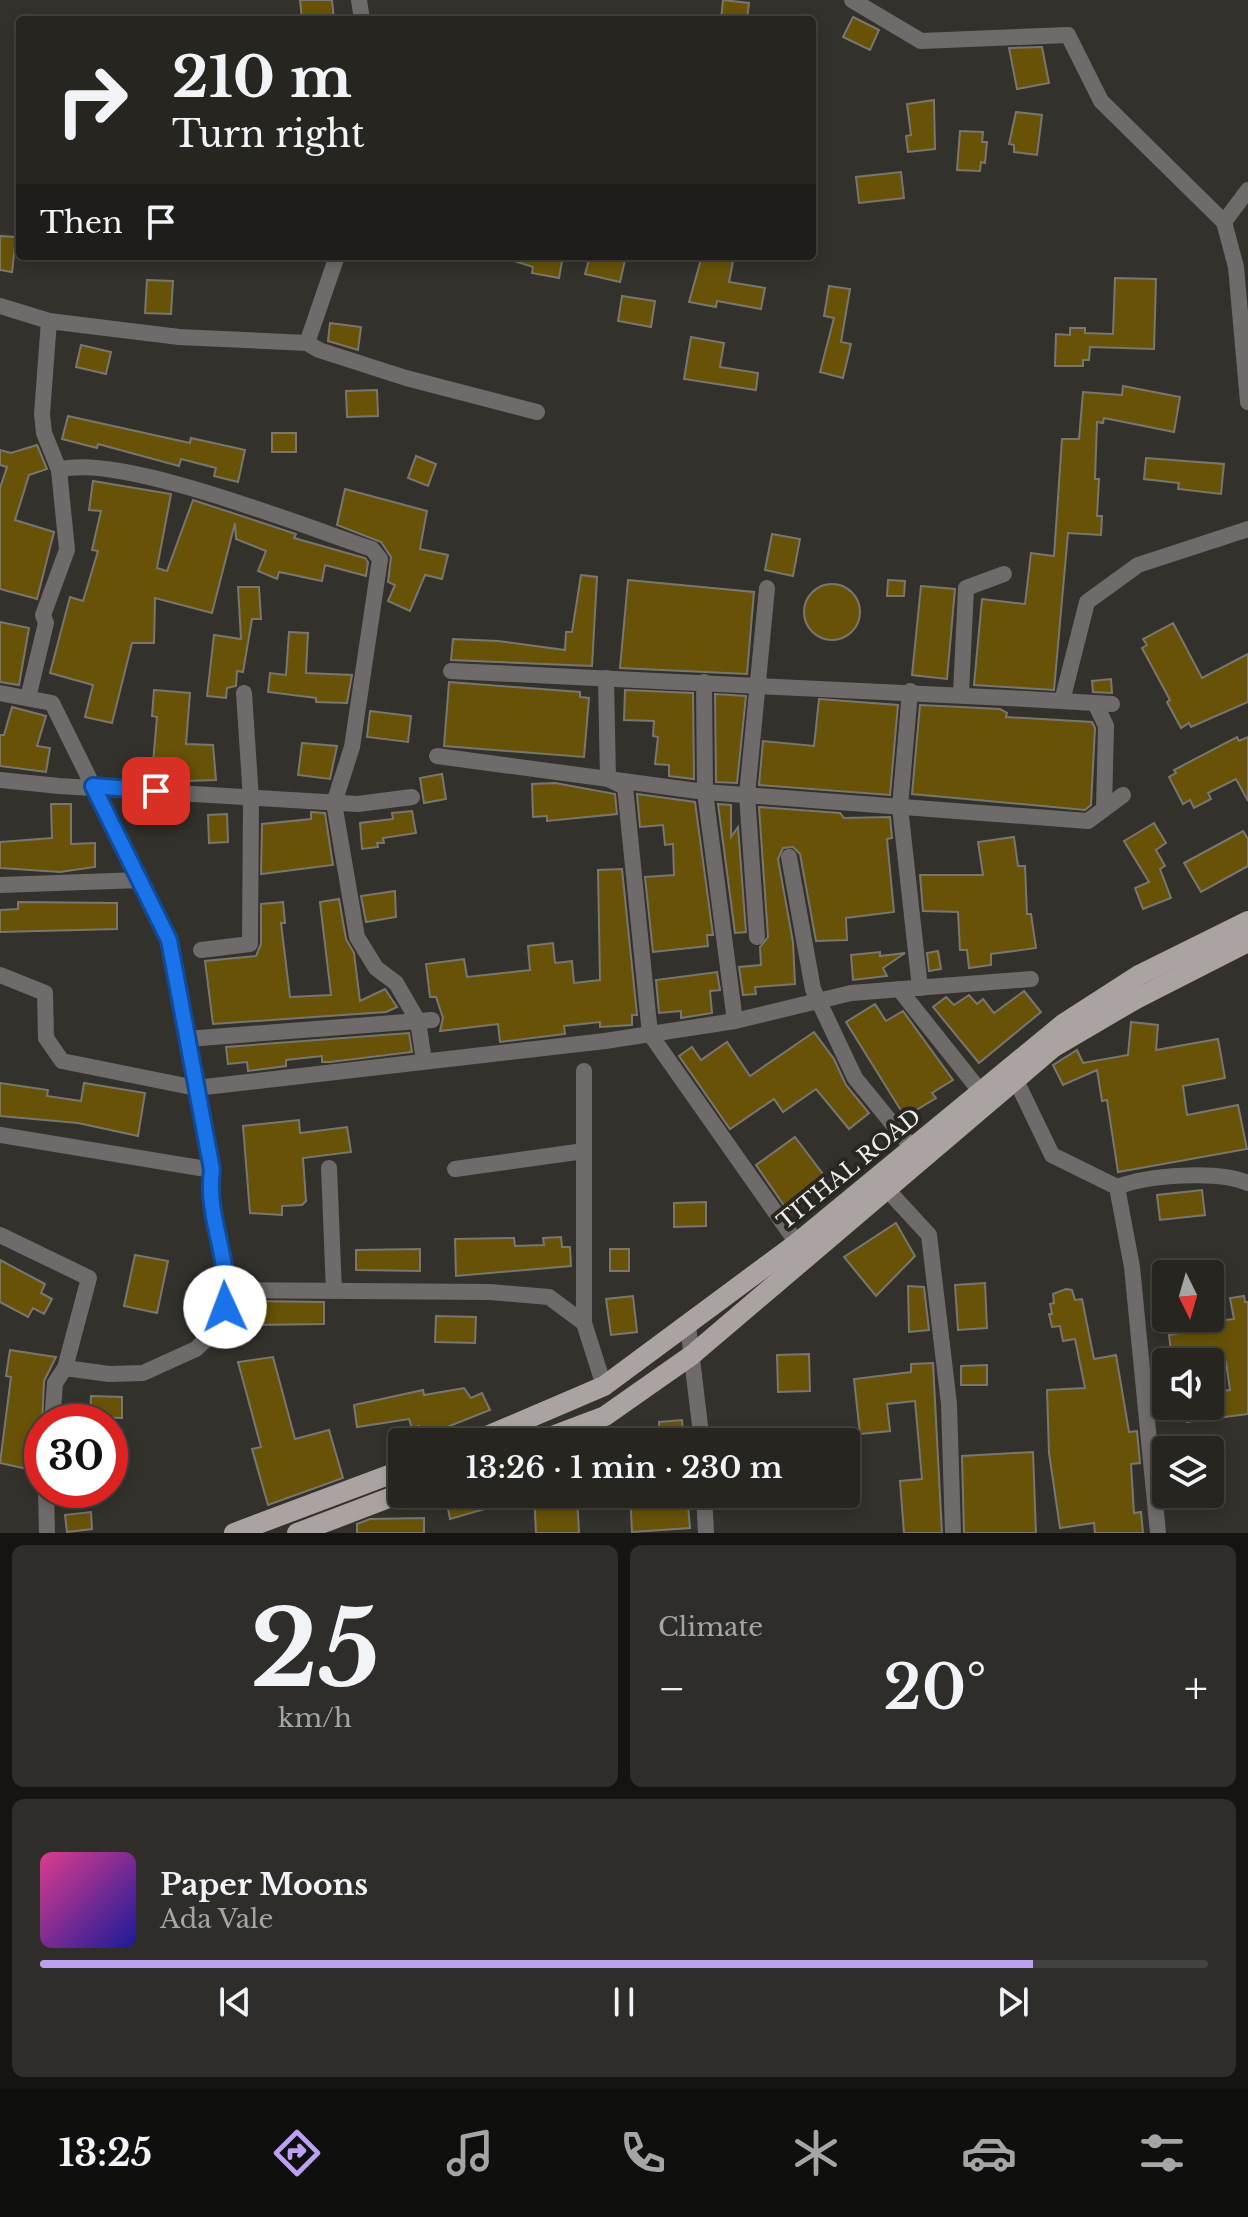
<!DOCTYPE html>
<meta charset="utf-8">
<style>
:root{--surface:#262520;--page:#2e2d29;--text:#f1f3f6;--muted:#a4a5a5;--line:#42423e;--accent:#bca0f2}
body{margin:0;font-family:"Libre Baskerville",serif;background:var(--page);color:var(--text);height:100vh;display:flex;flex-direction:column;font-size:30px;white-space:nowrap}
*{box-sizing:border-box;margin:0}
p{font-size:26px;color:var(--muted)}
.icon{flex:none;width:44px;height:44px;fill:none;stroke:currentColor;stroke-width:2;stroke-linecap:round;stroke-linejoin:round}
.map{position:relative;height:1533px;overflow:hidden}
.sheet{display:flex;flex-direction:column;gap:12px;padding:12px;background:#151412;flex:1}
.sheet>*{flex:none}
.top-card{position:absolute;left:16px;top:16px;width:800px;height:244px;border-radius:8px;box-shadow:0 4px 12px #0003,0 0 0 2px var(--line);background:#262520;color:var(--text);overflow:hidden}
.needle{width:52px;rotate:175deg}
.tools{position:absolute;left:1152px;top:1260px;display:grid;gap:16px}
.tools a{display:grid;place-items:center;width:72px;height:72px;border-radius:8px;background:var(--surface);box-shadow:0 4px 12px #0003,0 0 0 2px var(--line);font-size:40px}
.speed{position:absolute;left:24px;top:1404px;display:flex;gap:16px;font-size:40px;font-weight:700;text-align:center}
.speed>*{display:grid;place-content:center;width:104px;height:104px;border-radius:50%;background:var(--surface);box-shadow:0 4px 12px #0003,0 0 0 2px var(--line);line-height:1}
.speed .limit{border:12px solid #d22;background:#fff;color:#111}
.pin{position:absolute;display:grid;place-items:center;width:68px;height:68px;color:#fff;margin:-34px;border-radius:16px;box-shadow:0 4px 12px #0006}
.me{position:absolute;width:88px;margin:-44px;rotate:358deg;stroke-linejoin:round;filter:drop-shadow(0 0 6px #0008)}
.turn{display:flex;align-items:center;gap:28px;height:168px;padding:0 24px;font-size:36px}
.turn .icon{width:104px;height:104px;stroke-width:2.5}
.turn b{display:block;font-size:56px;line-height:68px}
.then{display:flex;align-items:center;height:76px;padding:0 24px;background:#0003;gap:16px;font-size:30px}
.big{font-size:60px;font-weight:600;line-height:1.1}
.sheet .card{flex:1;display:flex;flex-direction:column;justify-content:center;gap:12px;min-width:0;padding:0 28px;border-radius:12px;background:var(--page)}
.sheet .dial{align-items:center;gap:0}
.dial b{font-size:104px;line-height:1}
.song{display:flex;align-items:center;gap:24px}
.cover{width:96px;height:96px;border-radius:12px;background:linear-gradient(135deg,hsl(330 70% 55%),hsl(240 70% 35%))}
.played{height:8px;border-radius:4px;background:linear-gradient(90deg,var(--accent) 85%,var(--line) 85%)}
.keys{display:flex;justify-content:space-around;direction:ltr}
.heat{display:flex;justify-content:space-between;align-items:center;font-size:44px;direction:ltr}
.sheet .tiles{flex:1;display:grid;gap:12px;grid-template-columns:1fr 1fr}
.card:last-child{grid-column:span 2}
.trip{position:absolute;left:388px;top:1428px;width:472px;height:80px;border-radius:8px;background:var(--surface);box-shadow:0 4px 12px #0003,0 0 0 2px var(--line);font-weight:600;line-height:80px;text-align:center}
.menu{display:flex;height:128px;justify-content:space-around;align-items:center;background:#0f0f0d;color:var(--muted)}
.menu .icon{width:56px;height:56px}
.menu .active{color:var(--accent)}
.menu b{font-size:36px;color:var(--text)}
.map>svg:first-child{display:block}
.building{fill:#675208;stroke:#797670;stroke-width:2}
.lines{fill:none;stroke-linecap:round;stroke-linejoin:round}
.minor{stroke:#6e6b6a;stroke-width:16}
.primary{stroke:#aaa3a1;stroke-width:20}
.route-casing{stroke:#114b97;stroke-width:20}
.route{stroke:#1a73e8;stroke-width:14}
.labels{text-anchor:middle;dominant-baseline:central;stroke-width:8;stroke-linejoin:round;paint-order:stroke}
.street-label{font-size:22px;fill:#eeede9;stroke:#292721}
</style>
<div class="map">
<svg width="1248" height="1533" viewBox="0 0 1248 1533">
<rect width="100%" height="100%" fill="#33312b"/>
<g class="building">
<path d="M300,0H332L334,20H302Z"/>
<path d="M723,0L749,3L747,20H721Z"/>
<path d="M853,17L879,30L870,50L843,37Z"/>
<path d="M1042,47L1049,83L1017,89L1009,48Z"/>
<path d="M934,100L935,149L908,152L906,136L911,135L907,104Z"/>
<path d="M1016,112L1042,115L1037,155L1014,152V145L1009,144Z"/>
<path d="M960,131L983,132L982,142H987L985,163L981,162L980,171L957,170Z"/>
<path d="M901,172L904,198L859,203L856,177Z"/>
<path d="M0,236L16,237L12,272L0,270Z"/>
<path d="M508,256H563L559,278L532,273L533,267L508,259Z"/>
<path d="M595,256L625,260L620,282L585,274L589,260L594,261Z"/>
<path d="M702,256H734L729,282L765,288L761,309L717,301L716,307L689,302Z"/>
<path d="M1115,278L1156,279L1154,349L1090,347L1089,360H1083V366H1055L1056,334L1070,335V328H1085V333L1113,334Z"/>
<path d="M147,280L173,281L171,314L145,313Z"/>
<path d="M829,286L850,289L841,342L851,344L843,378L820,372L834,318L824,316Z"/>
<path d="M622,296L655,301L651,327L618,321Z"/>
<path d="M330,323L361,327L358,350L328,341Z"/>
<path d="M691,337L724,343L720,367L758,373L756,390L684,379Z"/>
<path d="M81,345L111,352L106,374L76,367Z"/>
<path d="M1123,386L1180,397L1174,432L1104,418L1103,423L1097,422L1095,479H1099L1097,516H1102L1101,535L1068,533L1054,690L974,685L982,599L1025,604L1031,553L1054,556L1062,439H1079L1083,392L1122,395Z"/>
<path d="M377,390L378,416L347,417L346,391Z"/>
<path d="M68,416L190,443L191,438L245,450L238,482L214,476L216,468L181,459L179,466L98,444L97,448L62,439Z"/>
<rect x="272" y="433" width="24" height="19"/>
<path d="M37,445L47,469L29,475L15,520L54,532L37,599L0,589V488L7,467L0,465V450L11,453Z"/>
<path d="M416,456L436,464L428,486L408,478Z"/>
<path d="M1146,458L1224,464L1221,494L1178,489L1179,483L1144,479Z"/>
<path d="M93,481L171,494L157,568L167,571L193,500L296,534L294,538L365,558L368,562L366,576L325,565L322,581L279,572L277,579L258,571L266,551L236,539L235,523L212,613L155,598L154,643H132L112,723L85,717L93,685L50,673L70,597L83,601L98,551L92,550L101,511L89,510Z"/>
<path d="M345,489L427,511L420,549L448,555L442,579L425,575L410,611L388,601L395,585L388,582L391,557L381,542L337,525Z"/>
<path d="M772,534L800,539L793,576L765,570Z"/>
<path d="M581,575L597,577L592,666L451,660L453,639L498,641L565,650L566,632H572Z"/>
<path d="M628,580L754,592L747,674L620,668Z"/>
<path d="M888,580L905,581L904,596H887Z"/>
<circle cx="832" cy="612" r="28"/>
<path d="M921,586L955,589L947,679L912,675Z"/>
<path d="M238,587H259L261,619H252L243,672L237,671L236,686L227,688L226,698L207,696L214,635L241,639Z"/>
<path d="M0,622L29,628L19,685L0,682Z"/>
<path d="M1173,623L1202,678L1248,654V702L1191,727L1189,723L1181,728L1167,702L1170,700L1142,648L1147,645L1143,639Z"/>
<path d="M289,632L308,633L306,673L352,675L347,703L316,702V698L268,692L270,673L286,675Z"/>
<path d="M1111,679L1112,693L1093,692L1092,681Z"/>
<path d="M449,682L580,692V697L589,698L584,757L444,746Z"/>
<path d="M154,690L190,693L186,744L213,745L216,780L186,781L185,766L153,763L157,717L152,716Z"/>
<path d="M625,690L693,693L694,779L669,776V765L655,764L658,737L653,736L654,721L624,720Z"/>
<path d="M715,694L746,696L737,783L716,782Z"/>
<path d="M819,699L898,705L890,795L759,785L763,741L814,746Z"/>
<path d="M920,705L1000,709L1007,713L1006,717L1092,722L1095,728L1091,805L1085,810L912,794Z"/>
<path d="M12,707L46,716L37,746L50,748L46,772L0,766V735H4Z"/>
<path d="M370,711L411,716L408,742L367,737Z"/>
<path d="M1237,737L1239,741L1248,737V801L1236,779L1208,793L1211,799L1194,808L1190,800L1183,804L1169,777L1176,773L1174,770Z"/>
<path d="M302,743L337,746L330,779L298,775Z"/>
<path d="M442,774L446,799L424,803L420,778Z"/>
<path d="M555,783L615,794L617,814L547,821V816L533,817L532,784Z"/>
<path d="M637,794L695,802L713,935H707L708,946L653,952L645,877L674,875L673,844L665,845L663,825L640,827Z"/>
<path d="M51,804H71V844L95,843V867L60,872L0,868V842L52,838Z"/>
<path d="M718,804L731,805V837L738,827L746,932L735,933Z"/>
<path d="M759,807L840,813L844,818L890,817L892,838L887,839L894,912L846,918L847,940L816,941L800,854L793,847L783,848L778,859L793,942L795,984L755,987L756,994L743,995L739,967L761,965L760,947L768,937Z"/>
<path d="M412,811L416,833L383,838L384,843H377L378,847L362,849L360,823L393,819L392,813Z"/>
<path d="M311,812L325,813L333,865L261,874L262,824L311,819Z"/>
<path d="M227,814L228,842L209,843L208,815Z"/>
<path d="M1154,823L1166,843L1156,850L1165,866L1160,869L1171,898L1143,909L1135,888L1149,882L1124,841Z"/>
<path d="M1243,831L1248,839V866L1201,892L1184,863Z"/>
<path d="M1014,837L1018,866H1025L1027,914H1031L1036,948L991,954V965L969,968L967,950H960L958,912L923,911L920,875H983L978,842Z"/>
<path d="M622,869L637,1015H632V1025L600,1027V1022L564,1026L565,1034L500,1042L498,1024L440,1031L443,1018L436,997H430L426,964L464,959L467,977L530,970L528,946L553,943L555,963L572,961L574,983L600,980L598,870Z"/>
<path d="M395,891L396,917L366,922L361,896Z"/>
<path d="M339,899L346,939L354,953L360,1001L385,989L397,1007L386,1012L213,1024L205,961L256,956L261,944V904L283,902L285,923H281L290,997L331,995L320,902Z"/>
<path d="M18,902L117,903V929L0,932V910L18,909Z"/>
<path d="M938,951L941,969L929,971L927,953Z"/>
<path d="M880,952V956L905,953L883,968L887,976L853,980L851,955Z"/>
<path d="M717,972L720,990L710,991L712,1013L681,1018V1011L659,1013L656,980Z"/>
<path d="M1024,991L1041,1012L979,1063L933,1007L946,997L954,1005L969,995L977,1004L983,999L994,1013Z"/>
<path d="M875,1004L886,1021L903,1011L953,1080L932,1093L936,1098L905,1117L846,1022Z"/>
<path d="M1131,1022L1158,1025L1156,1050L1218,1039L1225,1078L1183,1086L1187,1115L1238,1105L1247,1149L1118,1172L1107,1100L1102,1101L1097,1070L1063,1085L1053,1065L1077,1050L1083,1063L1128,1055Z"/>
<path d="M814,1032L834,1059L846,1085L869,1113L849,1129L816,1089L783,1112L774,1099L730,1129L679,1056L692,1047L701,1060L727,1042L750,1076Z"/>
<path d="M409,1033L412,1052L330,1062H322V1056L286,1060V1066L248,1071L247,1062L228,1064L226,1047Z"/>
<path d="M0,1083L48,1090L47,1096L81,1101L84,1083L145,1093L138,1136L78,1123L0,1116Z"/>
<path d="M299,1120L300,1133L347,1127L351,1152L303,1158L306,1201L302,1205L282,1206V1215L250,1213L243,1126Z"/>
<path d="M795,1137L829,1182L790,1214L756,1165Z"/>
<path d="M1202,1190L1205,1215L1160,1220L1157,1195Z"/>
<path d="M706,1202V1226L674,1227V1203Z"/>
<path d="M896,1223L915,1256L876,1296L844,1257Z"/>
<path d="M561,1237L562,1247H570L571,1266L456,1276L455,1239L514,1238L515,1246L544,1245L543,1238Z"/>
<path d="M420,1249V1271L356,1270V1250Z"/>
<rect x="610" y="1249" width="19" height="22"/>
<path d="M135,1255L168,1261L157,1313L124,1306Z"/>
<path d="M0,1260L45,1284L41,1293L52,1299L44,1314L33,1308L28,1317L0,1302Z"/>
<path d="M1213,1260L1214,1274H1170L1169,1265Z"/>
<path d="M985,1283L987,1328L958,1330L955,1285Z"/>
<path d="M908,1286L924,1287L929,1330L909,1332Z"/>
<path d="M1066,1289L1072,1290L1075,1300L1082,1299L1094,1359L1116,1355L1129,1432L1137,1431L1140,1463L1131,1464L1134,1513L1141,1512L1143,1533H1095L1094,1523L1060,1528L1049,1453L1047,1390L1085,1388L1075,1339L1063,1341L1060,1326L1052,1327L1049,1314H1052L1050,1304L1054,1303L1053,1294Z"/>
<path d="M633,1296L637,1332L611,1335L606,1299Z"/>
<path d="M1244,1296L1245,1302H1248V1414L1187,1422L1185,1406H1210V1392L1230,1390L1226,1362L1172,1360L1169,1335L1200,1329L1199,1323L1234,1319L1230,1298Z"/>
<path d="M253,1301L324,1302V1324L253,1325Z"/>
<path d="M436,1316L476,1317L475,1343L435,1342Z"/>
<path d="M10,1350L56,1357L44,1381L42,1425L32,1470L0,1463L11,1377L6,1376Z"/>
<path d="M809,1354L810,1391L778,1392L777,1355Z"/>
<path d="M273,1357L295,1439L329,1430L343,1478L268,1505L252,1449L261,1447L238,1362Z"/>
<path d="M933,1363L942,1533H904L900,1481L922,1479L915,1401L887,1404L890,1431L860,1434L854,1379L911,1372V1364Z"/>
<path d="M987,1365V1385H961V1366Z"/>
<path d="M464,1388L471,1398L482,1393L490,1410L422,1437L419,1426L412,1428L409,1419L357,1427L354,1405L423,1390L424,1395Z"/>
<path d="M91,1396L122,1397V1418L90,1417Z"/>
<path d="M682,1420L684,1442H660L659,1422Z"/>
<path d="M1033,1452L1036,1533H964L962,1456Z"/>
<path d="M445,1494H516V1500L450,1519Z"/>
<path d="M534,1494H577L579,1533H536Z"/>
<path d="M630,1494H687L690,1528L632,1532Z"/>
<path d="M91,1512L92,1529L67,1532L65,1515Z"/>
<path d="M424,1518V1533H357V1524L370,1519Z"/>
</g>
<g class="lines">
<g class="minor">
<path d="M359,0L362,20"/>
<path d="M852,0L921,41L1068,35L1101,101L1224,222L1236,267L1248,402"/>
<path d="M1224,222L1248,190"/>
<path d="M0,306L49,321"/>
<path d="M307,343L337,256"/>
<path d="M59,470C118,452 306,527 372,549L380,559L352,747L334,803L357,937L376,968L396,983L418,1021L424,1061"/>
<path d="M451,671C672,681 892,691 1112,704"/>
<path d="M606,678L608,779L625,787L650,1034L797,1243"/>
<path d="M704,682L705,792L735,1021"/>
<path d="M910,691L900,807L920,988"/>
<path d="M0,693L52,703L169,940L212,1170L209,1189L227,1290L222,1324L196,1349L143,1373L109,1374L65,1368L55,1383L52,1422"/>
<path d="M961,694L966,588L1004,574"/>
<path d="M28,698L46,623L43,615L67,550L59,470L44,433L42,414L49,321L179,337L307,343L319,350L406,378L537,412"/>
<path d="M1062,701L1087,602L1138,565L1248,529"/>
<path d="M1095,703L1106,726L1104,809"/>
<path d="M437,756L705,792L1088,821L1123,795"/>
<path d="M0,780L59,786L358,804L412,797"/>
<path d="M789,857L813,989L855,1078L913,1149"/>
<path d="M0,885L140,880"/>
<path d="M757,937L747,795L767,588"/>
<path d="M201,950L250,944L251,799L244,693"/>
<path d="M0,975L45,993L46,1038L62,1061L196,1088L605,1041L735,1021L851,993L1031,979"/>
<path d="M899,989L980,1091"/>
<path d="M187,1039L432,1020"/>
<path d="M1011,1070L1052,1155L1117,1187L1132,1267L1158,1533"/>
<path d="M0,1135L212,1170"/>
<path d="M329,1168L334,1291"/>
<path d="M455,1169L584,1151"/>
<path d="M881,1183L929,1235L949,1404L953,1533"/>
<path d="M1117,1187C1148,1175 1217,1170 1248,1183"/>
<path d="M0,1235L89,1278L65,1368"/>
<path d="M227,1290L490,1292L549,1297L584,1323L604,1386"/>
<path d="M584,1323V1071"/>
<path d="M688,1326L702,1442"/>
<path d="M46,1490L47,1533"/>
<path d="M704,1494L706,1533"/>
</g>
<g class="primary">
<path d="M473,1442L604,1386L797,1243L1063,1024L1139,975L1248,921"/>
<path d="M536,1442L605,1416L692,1355L1054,1047L1136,999L1248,942"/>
<path d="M234,1533L402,1470"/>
<path d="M297,1533L402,1493"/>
</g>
</g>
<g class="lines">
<g class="route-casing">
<path id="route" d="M156,791L93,786L169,940L212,1170C205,1216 232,1261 225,1307"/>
</g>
<use href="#route" class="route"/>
</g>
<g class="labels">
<g class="street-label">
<text transform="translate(849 1169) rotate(-39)">TITHAL ROAD</text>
</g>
</g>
</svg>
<div class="tools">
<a><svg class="needle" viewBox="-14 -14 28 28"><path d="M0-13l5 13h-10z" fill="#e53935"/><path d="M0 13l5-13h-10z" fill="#a4a5a5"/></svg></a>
<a><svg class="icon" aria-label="sound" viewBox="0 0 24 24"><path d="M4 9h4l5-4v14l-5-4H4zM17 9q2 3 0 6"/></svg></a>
<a><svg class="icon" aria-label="layers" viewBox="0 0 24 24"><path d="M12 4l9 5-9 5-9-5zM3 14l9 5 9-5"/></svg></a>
</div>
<div class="speed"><div class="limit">30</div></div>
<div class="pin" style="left:156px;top:791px;background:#d93025"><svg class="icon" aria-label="arrive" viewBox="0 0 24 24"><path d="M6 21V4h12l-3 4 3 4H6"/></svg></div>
<svg class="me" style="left:225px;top:1307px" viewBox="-20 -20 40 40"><circle r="19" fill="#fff"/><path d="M0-13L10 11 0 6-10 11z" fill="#1a73e8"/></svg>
<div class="trip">13:26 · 1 min · 230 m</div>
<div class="top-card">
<div class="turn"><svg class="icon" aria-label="right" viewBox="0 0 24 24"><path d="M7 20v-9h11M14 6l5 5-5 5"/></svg><div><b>210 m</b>Turn right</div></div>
<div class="then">Then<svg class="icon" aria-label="arrive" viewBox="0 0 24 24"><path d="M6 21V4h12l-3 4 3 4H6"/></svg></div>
</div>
</div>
<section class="sheet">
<div class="tiles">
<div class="card dial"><b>25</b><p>km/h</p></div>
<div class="card"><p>Climate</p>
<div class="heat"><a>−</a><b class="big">20°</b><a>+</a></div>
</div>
<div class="card">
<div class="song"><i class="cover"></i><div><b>Paper Moons</b><p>Ada Vale</p></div></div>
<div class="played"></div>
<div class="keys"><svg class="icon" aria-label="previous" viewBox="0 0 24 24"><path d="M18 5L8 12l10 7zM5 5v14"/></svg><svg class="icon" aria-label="pause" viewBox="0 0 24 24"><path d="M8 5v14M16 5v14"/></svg><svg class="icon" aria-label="next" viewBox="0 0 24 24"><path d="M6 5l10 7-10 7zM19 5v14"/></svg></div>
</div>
</div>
</section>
<nav class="menu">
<b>13:25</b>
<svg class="icon active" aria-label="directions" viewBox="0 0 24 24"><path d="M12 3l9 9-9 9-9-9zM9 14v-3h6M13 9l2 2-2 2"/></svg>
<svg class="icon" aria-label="music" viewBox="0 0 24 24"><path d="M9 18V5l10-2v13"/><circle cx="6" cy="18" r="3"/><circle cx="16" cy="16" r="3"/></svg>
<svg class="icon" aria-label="phone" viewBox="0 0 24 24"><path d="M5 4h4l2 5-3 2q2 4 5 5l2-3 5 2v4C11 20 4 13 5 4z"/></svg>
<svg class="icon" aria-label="climate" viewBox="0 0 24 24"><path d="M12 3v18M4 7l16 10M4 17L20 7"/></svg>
<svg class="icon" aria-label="car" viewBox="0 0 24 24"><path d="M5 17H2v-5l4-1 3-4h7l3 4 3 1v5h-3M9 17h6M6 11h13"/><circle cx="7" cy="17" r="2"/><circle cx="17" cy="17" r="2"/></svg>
<svg class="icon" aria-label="filters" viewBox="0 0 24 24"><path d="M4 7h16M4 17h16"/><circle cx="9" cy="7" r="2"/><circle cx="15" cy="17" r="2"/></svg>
</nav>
